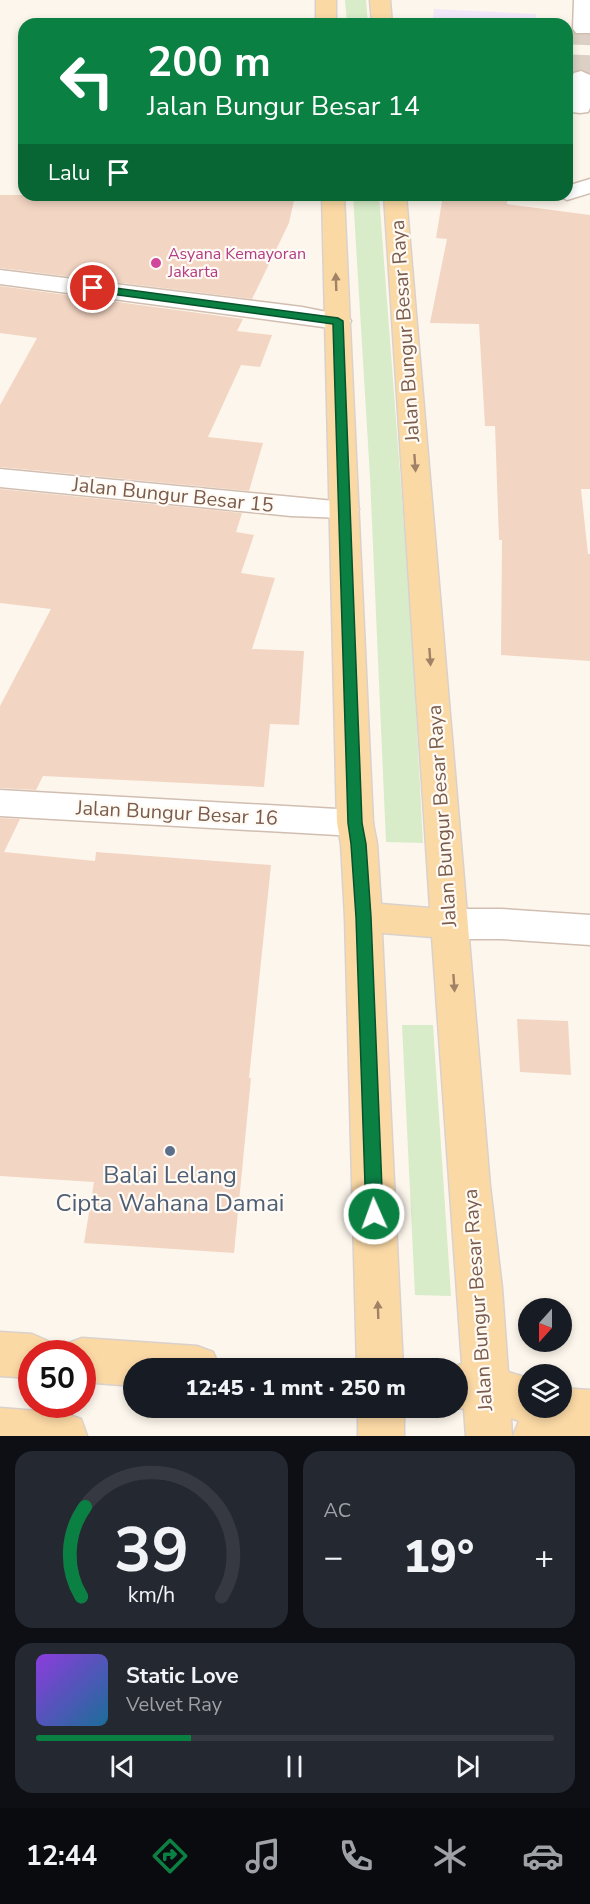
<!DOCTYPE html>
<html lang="id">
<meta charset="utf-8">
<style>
:root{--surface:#171b24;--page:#242831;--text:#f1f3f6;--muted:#9ea1a6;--line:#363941;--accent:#0b8043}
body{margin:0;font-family:"Nunito Sans",sans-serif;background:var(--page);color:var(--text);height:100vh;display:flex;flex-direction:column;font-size:22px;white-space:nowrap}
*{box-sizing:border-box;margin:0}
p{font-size:20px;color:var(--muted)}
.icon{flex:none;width:33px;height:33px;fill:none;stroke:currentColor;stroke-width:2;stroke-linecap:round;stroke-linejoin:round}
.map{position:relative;height:1436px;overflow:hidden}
.drawer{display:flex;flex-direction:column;gap:15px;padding:15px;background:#0d0f14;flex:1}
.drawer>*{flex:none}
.hud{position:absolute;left:18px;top:18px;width:555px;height:183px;border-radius:18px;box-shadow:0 3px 9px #0003;background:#0b8043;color:#fff;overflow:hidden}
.needle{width:39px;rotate:201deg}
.buttons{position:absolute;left:518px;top:1298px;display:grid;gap:12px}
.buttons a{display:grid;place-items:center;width:54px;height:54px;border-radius:50%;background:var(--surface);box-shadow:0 3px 9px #0003;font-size:30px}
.speed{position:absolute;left:18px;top:1340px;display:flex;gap:12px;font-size:30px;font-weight:700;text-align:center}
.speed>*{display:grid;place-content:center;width:78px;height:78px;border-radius:50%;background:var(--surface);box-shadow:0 3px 9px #0003;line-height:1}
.speed .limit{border:9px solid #d22;background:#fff;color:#111}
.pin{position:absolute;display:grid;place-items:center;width:51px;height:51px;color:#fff;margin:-26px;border:3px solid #fff;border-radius:50%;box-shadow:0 2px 6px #0007}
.me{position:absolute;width:66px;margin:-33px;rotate:358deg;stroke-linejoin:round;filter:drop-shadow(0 0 4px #0008)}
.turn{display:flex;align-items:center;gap:21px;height:126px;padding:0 30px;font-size:27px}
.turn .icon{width:78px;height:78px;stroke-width:2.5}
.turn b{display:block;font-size:42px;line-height:51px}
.then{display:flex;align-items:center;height:57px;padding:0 30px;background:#0003;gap:12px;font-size:22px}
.big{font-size:45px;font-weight:800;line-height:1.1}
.drawer .widget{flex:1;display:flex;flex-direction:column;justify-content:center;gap:9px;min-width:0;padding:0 21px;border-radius:18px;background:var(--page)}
.drawer .dial{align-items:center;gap:0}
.dial svg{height:156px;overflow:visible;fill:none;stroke:var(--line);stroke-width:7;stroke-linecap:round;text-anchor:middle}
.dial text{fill:var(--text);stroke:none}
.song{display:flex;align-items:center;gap:18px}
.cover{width:72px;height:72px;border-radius:9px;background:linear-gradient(135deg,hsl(270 70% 55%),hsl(200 70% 35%))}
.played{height:6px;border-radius:3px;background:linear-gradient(90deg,var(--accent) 30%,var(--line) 30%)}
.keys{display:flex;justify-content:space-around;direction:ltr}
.heat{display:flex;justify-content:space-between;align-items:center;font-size:33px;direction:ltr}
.drawer .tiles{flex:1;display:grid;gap:15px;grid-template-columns:1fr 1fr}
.widget:last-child{grid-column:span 2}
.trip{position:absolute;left:123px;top:1358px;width:345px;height:60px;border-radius:30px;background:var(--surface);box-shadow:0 3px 9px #0003;font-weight:800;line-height:60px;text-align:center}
.menu{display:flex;height:96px;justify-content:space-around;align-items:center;background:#090b0e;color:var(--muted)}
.menu .icon{width:42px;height:42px}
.menu .active{color:var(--accent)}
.menu b{font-size:27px;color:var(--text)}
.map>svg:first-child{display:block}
.education{fill:#f3e8fa}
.green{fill:#d8ecc9}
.building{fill:#f3d5c3}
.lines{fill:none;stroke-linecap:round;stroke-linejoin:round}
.minor-tunnel{stroke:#dcd0c4;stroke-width:22;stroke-dasharray:22 10;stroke-linecap:butt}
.minor-casing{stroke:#d1beb0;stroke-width:3}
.major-casing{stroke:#dad1cd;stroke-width:3}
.minor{fill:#fff;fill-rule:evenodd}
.major{fill:#fbd9a5;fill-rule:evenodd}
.oneway{fill:#a18267}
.route{fill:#0b8043;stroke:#07532c;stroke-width:1.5}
.hotel-dot{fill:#d1479c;stroke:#fffaf3;stroke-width:2}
.service-dot{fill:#5c6f8a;stroke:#fffaf3;stroke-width:2}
.labels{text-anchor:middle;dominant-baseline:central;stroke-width:4.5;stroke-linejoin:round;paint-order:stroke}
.far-hotel-label{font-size:16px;fill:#b23c85;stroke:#fffaf3;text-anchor:start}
.street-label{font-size:20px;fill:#7a5c4d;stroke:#fffaf3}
.near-service-label{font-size:24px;fill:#4e5e75;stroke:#fffaf3}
</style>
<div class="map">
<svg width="590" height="1436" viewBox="0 0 590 1436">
<rect width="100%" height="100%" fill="#fdf6ec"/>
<path class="education" d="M434,9L536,14L535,24H432Z"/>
<g class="green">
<path d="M345,0H366L368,24H347Z"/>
<path d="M353,195H379L411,617L423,843L386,842L370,477Z"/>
<path d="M402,1025H433L451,1296L415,1295Z"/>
</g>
<g class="building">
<path d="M0,195H200L294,200L289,223L252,299L0,268Z"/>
<path d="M443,195H507V204L590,215V489H581L588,554H590V661L501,655L502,540H499L495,426H485L479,324L430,323L447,239L436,238Z"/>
<path d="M0,286L243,319L237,331L272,335L260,367L241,365L208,437L263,443L249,491L0,467V405L37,338L0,333Z"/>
<path d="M0,489L242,513L236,532L254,535L241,573L275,578L252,649L304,651L299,725L270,724L264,787L43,776L36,790L0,788V706L51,609L0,603Z"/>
<path d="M0,818L20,819L4,852L95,861L96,852L271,865L249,1078H251L234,1253L84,1243L94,1182L0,1176Z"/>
<path d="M517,1019L568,1021L571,1075L520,1072Z"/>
</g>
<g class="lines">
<path class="minor-tunnel" d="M581,77L583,29"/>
<g class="minor-casing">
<g id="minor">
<path d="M574,0H590V33H576L573,29Z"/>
<path d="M581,71L590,75V108L588,112L580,113L572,112C567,103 568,81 574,73Z"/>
<path d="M590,179V193L567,200L557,195H567V186Z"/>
<path d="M0,270L302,307L347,316L351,321L347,326L338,329L0,284Z"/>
<path d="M0,469L355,503L359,509L355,515L345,518L291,516L0,487Z"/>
<path d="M0,790L355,810L367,814L373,823L367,832L355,836L0,816Z"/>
<path d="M450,909H501L590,915V945L501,939H450L437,934L432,924L437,914Z"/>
</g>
</g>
<g class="major-casing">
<g id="major">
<rect x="316" y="0" width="20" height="24"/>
<path d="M370,0H390L392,24H372Z"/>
<path d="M322,195H344L373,823L377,844L381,904L430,908L384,195H406L490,1186L502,1288L508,1372L528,1378V1407H561V1388L590,1390V1436H513L519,1421L511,1418L512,1436H466L464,1409L454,1407H458V1368H447L462,1364L432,937L382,933L403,1368H357L345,917L341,844L337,823Z"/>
<path d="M0,1332L32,1334L48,1341L53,1353H32V1378L0,1376Z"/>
<path d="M82,1338L197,1346L213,1352L220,1368H134V1386L82,1382V1353H62L66,1344Z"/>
<rect x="358" y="1407" width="46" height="29"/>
<path d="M0,1408L64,1413L81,1419L87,1436H0Z"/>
</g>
</g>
<use href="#minor" class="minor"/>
<use href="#major" class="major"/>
</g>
<defs><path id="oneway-solid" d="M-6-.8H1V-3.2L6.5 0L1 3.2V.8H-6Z" transform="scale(1.5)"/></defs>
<g class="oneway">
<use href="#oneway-solid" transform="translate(336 282) rotate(-92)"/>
<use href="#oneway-solid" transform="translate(415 463) rotate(86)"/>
<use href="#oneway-solid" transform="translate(430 657) rotate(86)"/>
<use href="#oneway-solid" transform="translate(454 983) rotate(86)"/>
<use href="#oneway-solid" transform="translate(378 1310) rotate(-92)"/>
</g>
<path class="route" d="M93,285L338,318L343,321L362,823L366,844L371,917L383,1214L381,1220L374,1222L368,1220L366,1214L356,917L351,844L348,823L333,324L89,291V286Z"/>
<circle class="hotel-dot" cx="156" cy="263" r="6"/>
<circle class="service-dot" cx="170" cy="1151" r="6"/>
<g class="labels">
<g class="far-hotel-label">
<text x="168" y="254">Asyana Kemayoran<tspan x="168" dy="18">Jakarta</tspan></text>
</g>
<g class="street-label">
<text transform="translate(405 331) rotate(-94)">Jalan Bungur Besar Raya</text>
<text transform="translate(173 495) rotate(6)">Jalan Bungur Besar 15</text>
<text transform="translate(177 813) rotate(3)">Jalan Bungur Besar 16</text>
<text transform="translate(442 816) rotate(-94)">Jalan Bungur Besar Raya</text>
<text transform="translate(478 1300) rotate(-94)">Jalan Bungur Besar Raya</text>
</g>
<g class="near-service-label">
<text x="170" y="1175">Balai Lelang<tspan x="170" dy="28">Cipta Wahana Damai</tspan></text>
</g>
</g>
</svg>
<div class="buttons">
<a><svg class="needle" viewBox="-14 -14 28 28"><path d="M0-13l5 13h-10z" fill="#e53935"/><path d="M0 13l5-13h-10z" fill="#9ea1a6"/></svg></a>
<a><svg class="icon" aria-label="layers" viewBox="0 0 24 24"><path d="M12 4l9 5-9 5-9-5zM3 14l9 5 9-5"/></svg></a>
</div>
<div class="speed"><div class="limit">50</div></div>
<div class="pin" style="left:93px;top:288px;background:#d93025"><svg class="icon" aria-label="arrive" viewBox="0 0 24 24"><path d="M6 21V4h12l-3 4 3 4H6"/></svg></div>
<svg class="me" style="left:374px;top:1214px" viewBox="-20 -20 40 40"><circle r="17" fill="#0b8043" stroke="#fff" stroke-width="3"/><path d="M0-11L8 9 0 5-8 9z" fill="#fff"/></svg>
<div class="trip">12:45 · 1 mnt · 250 m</div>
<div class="hud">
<div class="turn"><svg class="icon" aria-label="left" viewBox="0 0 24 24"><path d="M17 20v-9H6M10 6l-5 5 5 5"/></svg><div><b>200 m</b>Jalan Bungur Besar 14</div></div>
<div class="then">Lalu<svg class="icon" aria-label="arrive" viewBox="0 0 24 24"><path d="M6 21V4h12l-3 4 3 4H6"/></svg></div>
</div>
</div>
<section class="drawer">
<div class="tiles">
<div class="widget dial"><svg viewBox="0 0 100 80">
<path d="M14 69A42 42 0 1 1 86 69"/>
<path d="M14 69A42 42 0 0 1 16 23" stroke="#0b8043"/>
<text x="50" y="56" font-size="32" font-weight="700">39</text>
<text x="50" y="72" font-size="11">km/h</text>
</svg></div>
<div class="widget"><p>AC</p>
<div class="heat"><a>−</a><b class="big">19°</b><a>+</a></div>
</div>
<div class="widget">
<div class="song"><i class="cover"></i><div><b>Static Love</b><p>Velvet Ray</p></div></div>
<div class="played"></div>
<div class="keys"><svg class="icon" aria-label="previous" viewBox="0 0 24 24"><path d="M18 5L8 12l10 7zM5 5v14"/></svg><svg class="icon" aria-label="pause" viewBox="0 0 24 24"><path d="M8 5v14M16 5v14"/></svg><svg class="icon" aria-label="next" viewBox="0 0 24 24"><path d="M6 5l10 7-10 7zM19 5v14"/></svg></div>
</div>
</div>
</section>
<nav class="menu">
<b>12:44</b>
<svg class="icon active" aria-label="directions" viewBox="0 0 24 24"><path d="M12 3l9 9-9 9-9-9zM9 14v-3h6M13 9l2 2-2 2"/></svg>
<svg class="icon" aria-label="music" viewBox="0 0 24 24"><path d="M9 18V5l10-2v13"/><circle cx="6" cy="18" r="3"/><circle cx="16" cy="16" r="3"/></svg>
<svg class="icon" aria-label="phone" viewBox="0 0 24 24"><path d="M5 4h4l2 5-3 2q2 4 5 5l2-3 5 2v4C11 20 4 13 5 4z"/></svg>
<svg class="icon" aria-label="climate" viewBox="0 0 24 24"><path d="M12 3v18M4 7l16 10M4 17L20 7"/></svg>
<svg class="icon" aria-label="car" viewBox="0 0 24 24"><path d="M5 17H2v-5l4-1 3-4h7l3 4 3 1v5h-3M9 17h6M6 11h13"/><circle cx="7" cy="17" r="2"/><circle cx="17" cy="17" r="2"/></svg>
</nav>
